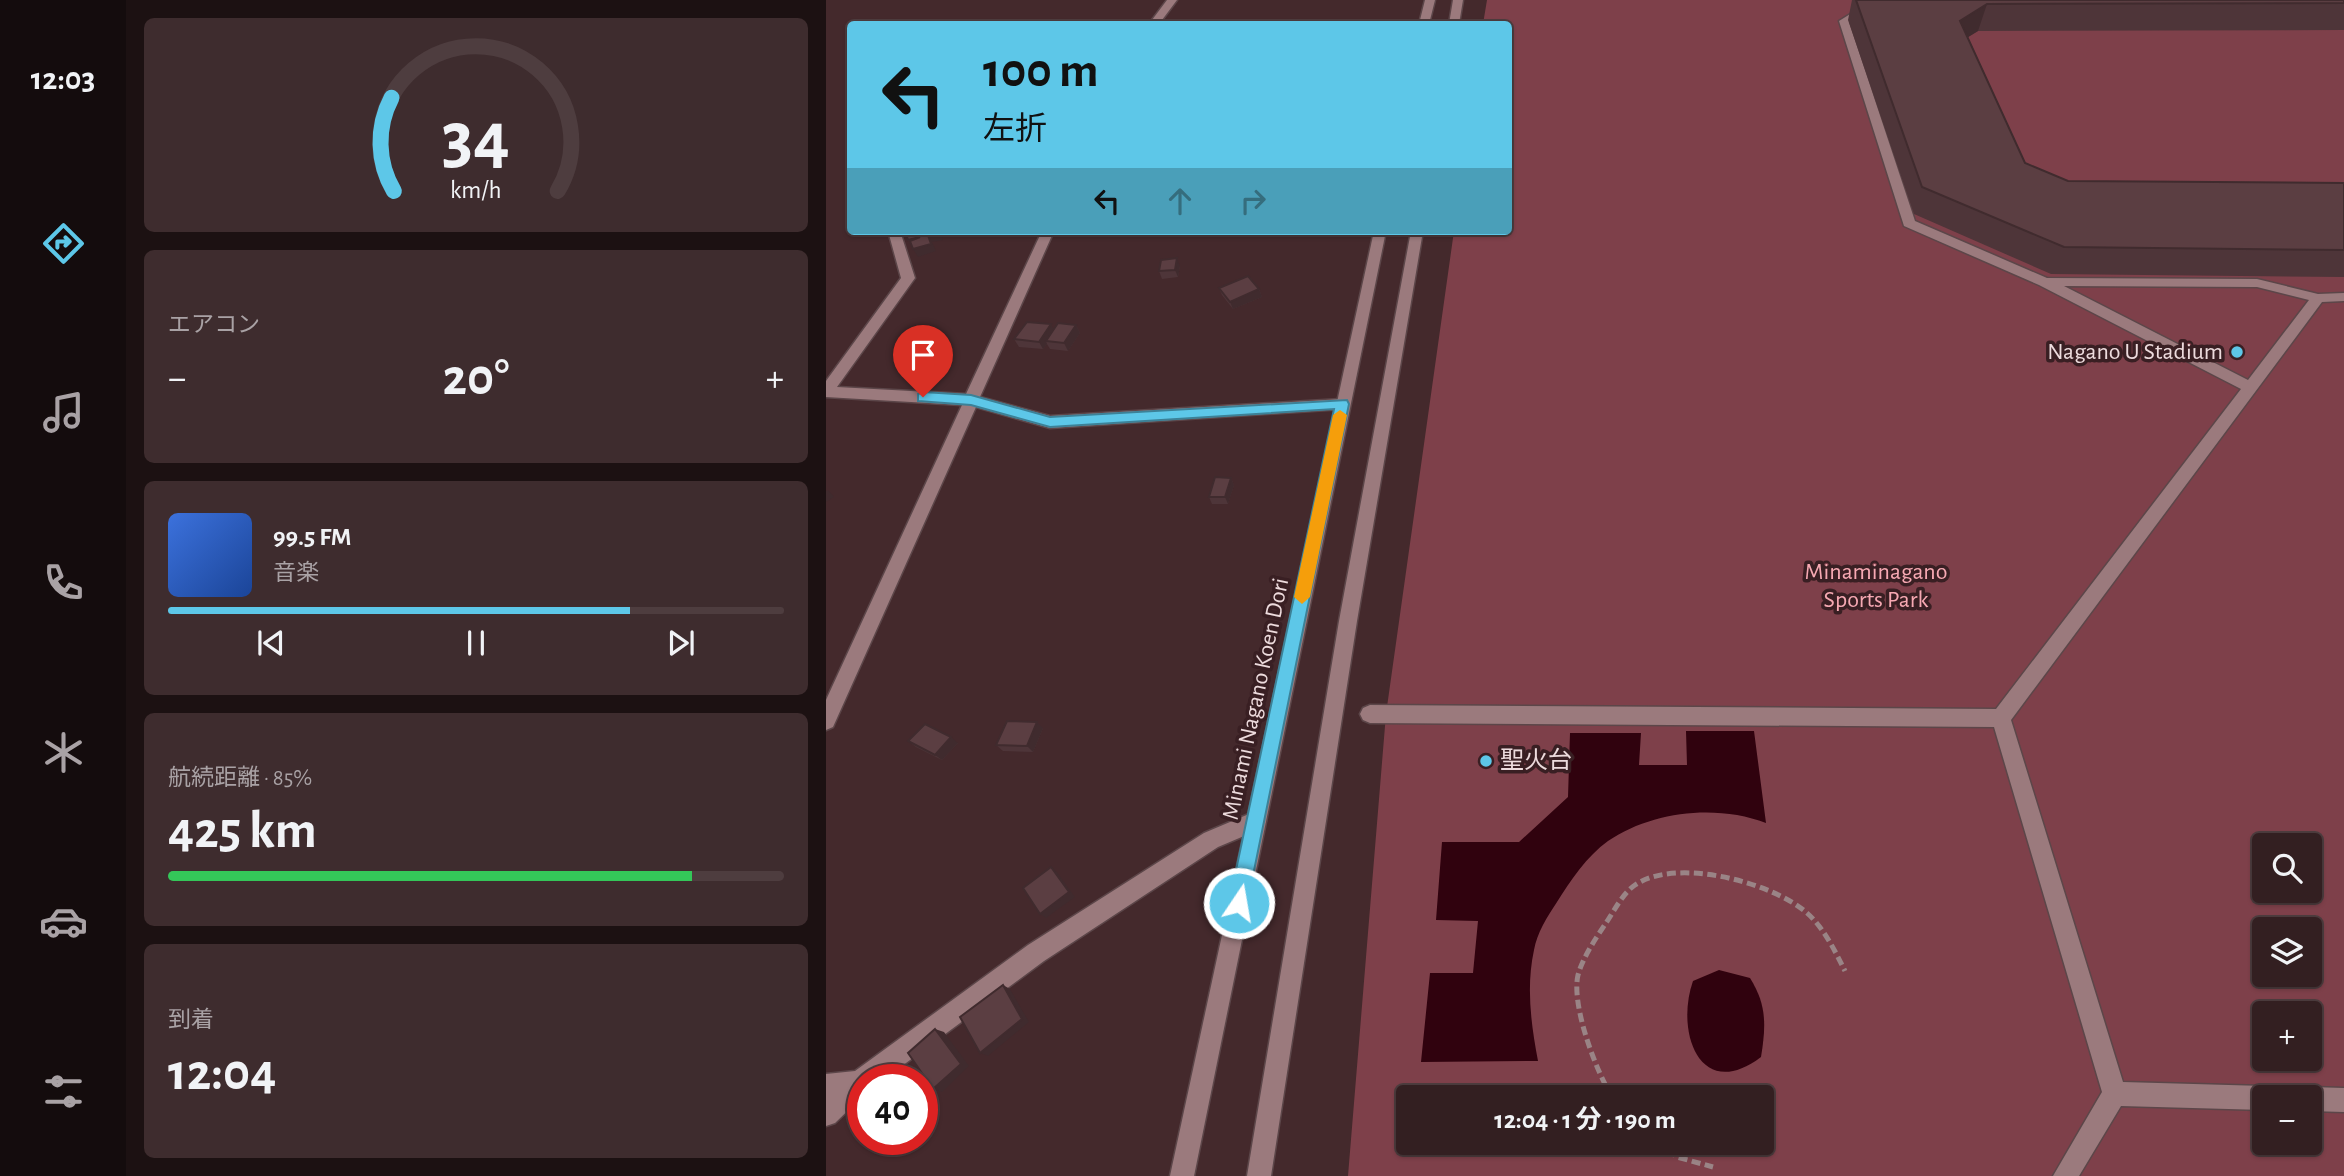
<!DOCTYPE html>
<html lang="ja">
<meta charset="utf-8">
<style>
:root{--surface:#331f21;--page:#3e2c2e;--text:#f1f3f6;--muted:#a9a2a5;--line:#4e3d3f;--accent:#5dc7e8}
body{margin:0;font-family:"Alegreya Sans","Noto Sans JP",sans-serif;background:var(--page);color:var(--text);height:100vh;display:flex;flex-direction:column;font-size:26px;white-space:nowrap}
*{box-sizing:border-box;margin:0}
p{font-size:23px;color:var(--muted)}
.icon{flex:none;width:38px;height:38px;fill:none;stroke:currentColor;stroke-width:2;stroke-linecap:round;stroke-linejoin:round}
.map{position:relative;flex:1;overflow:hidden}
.details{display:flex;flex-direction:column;gap:18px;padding:18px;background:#1c1112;width:700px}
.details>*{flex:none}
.hud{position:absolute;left:21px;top:21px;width:665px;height:214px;border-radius:7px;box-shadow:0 2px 5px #0004,0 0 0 2px var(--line);background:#5dc7e8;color:#111;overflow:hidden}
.controls{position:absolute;left:1426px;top:833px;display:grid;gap:14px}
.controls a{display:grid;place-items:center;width:70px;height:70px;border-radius:7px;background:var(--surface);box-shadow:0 2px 5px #0004,0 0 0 2px var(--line);font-size:35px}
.speed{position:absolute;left:21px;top:1064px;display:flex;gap:14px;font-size:35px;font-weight:700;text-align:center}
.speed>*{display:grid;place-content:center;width:91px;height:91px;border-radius:50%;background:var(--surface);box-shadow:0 2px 5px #0004,0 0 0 2px var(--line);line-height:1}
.speed .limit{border:10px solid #d22;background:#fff;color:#111}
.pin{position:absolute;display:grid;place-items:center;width:60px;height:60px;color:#fff;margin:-72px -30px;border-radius:50% 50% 50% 0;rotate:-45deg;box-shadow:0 0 7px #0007}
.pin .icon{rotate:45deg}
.me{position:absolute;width:77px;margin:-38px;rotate:12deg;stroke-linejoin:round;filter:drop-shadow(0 0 5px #0008)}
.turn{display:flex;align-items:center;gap:24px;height:147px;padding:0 21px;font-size:32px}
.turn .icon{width:91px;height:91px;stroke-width:2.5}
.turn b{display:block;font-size:49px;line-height:60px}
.lanes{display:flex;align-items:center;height:66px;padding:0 21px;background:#0003;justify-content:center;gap:35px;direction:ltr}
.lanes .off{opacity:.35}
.big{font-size:52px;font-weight:700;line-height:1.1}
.details .tile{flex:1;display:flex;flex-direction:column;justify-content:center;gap:10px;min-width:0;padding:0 24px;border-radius:10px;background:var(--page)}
.details .dial{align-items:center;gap:0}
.dial svg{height:182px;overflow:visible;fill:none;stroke:var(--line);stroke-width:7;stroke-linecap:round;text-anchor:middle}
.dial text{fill:var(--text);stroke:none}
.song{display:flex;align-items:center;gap:21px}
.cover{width:84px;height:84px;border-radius:10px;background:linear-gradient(135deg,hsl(220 70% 55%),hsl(220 70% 35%))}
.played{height:7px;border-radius:4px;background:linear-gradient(90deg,var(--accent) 75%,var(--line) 75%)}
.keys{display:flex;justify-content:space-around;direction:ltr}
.heat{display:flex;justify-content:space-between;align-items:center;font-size:38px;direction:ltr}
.charge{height:10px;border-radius:5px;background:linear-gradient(90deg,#34c759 85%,var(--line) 0)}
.trip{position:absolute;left:570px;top:1085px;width:378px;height:70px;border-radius:7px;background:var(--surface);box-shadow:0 2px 5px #0004,0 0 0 2px var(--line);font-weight:700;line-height:70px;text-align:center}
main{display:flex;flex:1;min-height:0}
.dock{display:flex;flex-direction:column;width:126px;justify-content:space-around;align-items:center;background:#140c0d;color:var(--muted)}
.dock .icon{width:49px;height:49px}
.dock .active{color:var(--accent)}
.dock b{font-size:32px;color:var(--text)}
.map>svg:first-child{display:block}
.green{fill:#7e404a;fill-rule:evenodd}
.water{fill:#30020e}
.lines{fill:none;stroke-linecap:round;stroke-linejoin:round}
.pedestrian-casing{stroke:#5c4649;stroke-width:3}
.minor-casing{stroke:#5c4649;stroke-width:3}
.tertiary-casing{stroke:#5c4649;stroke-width:3}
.path{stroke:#9a8486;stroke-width:5;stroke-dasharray:9 4.5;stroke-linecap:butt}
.pedestrian{fill:#9b7a7d;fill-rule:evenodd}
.minor{fill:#9b7a7d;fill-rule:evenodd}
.tertiary{fill:#9b7a7d;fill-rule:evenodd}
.wall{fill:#4e3539}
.shaded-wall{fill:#402b2e}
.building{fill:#5b3e42;stroke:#402b2e;stroke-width:2}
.route{fill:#5dc7e8;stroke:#3c8197;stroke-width:2}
.slow{fill:#f59e0b}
.poi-dot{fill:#5dc7e8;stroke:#391f23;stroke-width:2.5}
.labels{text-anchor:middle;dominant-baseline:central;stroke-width:7;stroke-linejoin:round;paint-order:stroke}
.poi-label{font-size:24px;fill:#eddbdd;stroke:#391f23;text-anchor:end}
.park-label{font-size:24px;fill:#f7a9b3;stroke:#391f23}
.street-label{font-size:24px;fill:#eddbdd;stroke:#391f23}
</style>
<main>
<nav class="dock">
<b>12:03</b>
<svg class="icon active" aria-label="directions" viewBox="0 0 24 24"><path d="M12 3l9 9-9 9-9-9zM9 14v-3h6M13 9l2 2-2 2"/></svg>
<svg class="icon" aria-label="music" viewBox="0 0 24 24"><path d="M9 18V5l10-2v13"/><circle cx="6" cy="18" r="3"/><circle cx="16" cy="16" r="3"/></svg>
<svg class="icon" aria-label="phone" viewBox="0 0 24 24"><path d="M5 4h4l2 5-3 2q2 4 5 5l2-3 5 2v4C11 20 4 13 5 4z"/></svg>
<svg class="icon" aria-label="climate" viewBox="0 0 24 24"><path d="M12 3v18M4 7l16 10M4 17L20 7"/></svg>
<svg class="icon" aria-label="car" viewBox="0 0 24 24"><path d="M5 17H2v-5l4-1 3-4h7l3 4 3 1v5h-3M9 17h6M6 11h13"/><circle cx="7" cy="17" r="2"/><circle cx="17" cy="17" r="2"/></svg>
<svg class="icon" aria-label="filters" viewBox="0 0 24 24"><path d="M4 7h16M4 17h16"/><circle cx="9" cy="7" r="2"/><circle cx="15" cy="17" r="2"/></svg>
</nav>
<section class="details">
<div class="tile dial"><svg viewBox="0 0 100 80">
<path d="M14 69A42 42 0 1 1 86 69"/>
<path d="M14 69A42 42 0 0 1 13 28" stroke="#5dc7e8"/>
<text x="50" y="56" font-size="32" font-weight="700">34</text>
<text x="50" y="72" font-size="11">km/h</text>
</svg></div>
<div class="tile"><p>エアコン</p>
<div class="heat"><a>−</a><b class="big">20°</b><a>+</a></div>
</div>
<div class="tile">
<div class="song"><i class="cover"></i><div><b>99.5 FM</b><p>音楽</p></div></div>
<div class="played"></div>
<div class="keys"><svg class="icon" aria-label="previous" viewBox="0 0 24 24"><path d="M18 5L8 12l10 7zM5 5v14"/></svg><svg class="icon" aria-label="pause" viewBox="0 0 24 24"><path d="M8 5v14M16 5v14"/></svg><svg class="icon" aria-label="next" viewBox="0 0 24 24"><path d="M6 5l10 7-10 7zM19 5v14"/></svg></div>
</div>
<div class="tile"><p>航続距離 · 85%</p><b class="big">425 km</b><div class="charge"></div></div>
<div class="tile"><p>到着</p><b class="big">12:04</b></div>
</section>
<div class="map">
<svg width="1518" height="1176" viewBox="0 0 1518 1176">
<rect width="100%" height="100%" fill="#44292c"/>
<path class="green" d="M661,0H1518V1176H522L560,714L628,231H682V24H657ZM1438,845H1484V891H1438ZM1438,929H1484V975H1438ZM1438,1013H1484V1059H1438ZM583,1097H936V1143H583ZM1438,1097H1484V1143H1438Z"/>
<g class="water">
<path d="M860,731H928L940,823C891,804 826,811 782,841C761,856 744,881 731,902C721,917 711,933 708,950C700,987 705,1024 712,1061L595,1062L604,973H647L652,921L610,920L616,842H693L742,797L744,733H815L813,765H861Z"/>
<path d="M893,970L924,978C941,1005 940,1026 935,1057C874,1103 849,1032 867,981Z"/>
</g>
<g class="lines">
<g class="pedestrian-casing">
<g id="pedestrian">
<path d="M1047,0H1059L1023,22L1089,221L1221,278L1431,279L1492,294L1518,293V301L1496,302L1185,720L1297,1082L1438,1086L1446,1090L1450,1097H1438V1110L1295,1106L1253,1176H1227L1276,1092L1168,727L544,723L537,720L534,714L537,708L544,705L1170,709L1415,389L1213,285L1078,226L1013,21ZM1238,286L1431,287L1483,300L1422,380Z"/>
<path d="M1484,1087L1518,1088V1112L1484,1111V1097H1473L1476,1091Z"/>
</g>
</g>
<g class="minor-casing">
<g id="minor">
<path d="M341,0H351L333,24H323Z"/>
<path d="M62,231H74L89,278L11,387L140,394L216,231H228L154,397L224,416L516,399L524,404L516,409L224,428L150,407L7,727L0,730V700L136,405L0,397V381L75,278Z"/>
<path d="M430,811L437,814L440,821L437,828L392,847L218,961L57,1080H37V1096L9,1123L0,1126V1074L29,1071L202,945L378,833Z"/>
</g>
</g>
<g class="tertiary-casing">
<g id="tertiary">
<path d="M599,0H609L603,24H593Z"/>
<path d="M627,0H637L633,24H623Z"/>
<path d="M548,231H560L368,1176H344Z"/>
<path d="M585,231H597L531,621L445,1176H421L513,621Z"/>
</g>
</g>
<g class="path">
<path d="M786,1097C770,1071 745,1005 752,975C757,957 770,938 780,923C788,911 797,893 809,885C850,857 946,882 981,913C998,928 1009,951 1019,971"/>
<path d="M830,1143L851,1157L887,1167"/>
</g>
<use href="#pedestrian" class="pedestrian"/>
<use href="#minor" class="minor"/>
<use href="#tertiary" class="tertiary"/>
</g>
<g class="wall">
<path d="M1026,0H1518V30L1152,31L1142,37L1199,163L1242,181L1518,183V277L1225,274L1088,214L1022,20Z"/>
<path d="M354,266L352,277L336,279L333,271Z"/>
<path d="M393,288L433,289L436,297L407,309L396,295Z"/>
<path d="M250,325L254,333L242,351L224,349L221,344L217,349L193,347L188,339Z"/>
<path d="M405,478L408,485L402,504H386L383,497Z"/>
<path d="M217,728L207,752L177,751L170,745Z"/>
<path d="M82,741L132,743L116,760L90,747Z"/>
</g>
<g class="shaded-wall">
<path d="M1161,4L1152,31L1126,47L1134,21Z"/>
<path d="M112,231H114L117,240L106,242L110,251L92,257L87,249L102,235Z"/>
<path d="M351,258L354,266L352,277L349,270Z"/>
<path d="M433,289L436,297L407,309L404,302Z"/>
<path d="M225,324L229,332L220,341L221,344L217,349L213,342Z"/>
<path d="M250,325L254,333L242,351L238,343Z"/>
<path d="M405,478L408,485L402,504L399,497Z"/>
<path d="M2,490L8,497L0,502V491Z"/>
<path d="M211,722L217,728L207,752L201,746Z"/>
<path d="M125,737L132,743L116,760L109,755Z"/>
<path d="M225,867L231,872L249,897L220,918L214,914Z"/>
<path d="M177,985L184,989L203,1022L162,1056L154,1053Z"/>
<path d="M109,1029L118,1032L143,1066L116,1092L107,1089Z"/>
</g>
<g class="building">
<path d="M1030,0H1518V3L1161,4L1134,21L1199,163L1242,181L1518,183V250L1238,247L1096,187Z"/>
<path d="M79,231H112V232L102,235L105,244L87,249L84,241L94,237L82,240Z"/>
<path d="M351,258L349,270L333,271L335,260Z"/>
<path d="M422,276L433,289L404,302L393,288Z"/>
<path d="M201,322L225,324L213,342L188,339Z"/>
<path d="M232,323L250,325L238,343L220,341Z"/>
<path d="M389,477L405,478L399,497H383Z"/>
<path d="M181,721L211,722L201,746L170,745Z"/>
<path d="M99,724L125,737L109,755L82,741Z"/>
<path d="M225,867L243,892L214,914L197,888Z"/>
<path d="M177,985L196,1019L154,1053L134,1017Z"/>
<path d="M109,1029L135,1064L107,1089L82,1053Z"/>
</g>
<path class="route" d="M97,392L145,395L224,417L521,400L523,404L420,910L413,913L406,910L403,903L508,409L224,427L145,405L92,401V394Z"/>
<path class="slow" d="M514,410L521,415L484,597L476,604L468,597L507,415Z"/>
<g class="poi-dot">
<circle cx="1411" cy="352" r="7"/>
<circle cx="660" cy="761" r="7"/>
</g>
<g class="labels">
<g class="poi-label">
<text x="1397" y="352">Nagano U Stadium</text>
<text x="674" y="761" text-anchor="start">聖火台</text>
</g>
<g class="park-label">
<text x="1050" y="572">Minaminagano<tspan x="1050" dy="28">Sports Park</tspan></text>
</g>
<g class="street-label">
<text transform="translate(430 699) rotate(-78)">Minami Nagano Koen Dori</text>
</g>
</g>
</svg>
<div class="controls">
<a><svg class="icon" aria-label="search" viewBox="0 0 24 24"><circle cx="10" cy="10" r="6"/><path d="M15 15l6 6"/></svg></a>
<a><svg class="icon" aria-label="layers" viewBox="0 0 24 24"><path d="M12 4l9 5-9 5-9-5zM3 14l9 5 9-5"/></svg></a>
<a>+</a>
<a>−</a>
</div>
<div class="speed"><div class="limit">40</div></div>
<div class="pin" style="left:97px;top:397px;background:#d93025"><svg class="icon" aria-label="arrive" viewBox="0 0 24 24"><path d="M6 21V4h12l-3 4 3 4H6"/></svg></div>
<svg class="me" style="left:413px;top:903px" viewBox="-20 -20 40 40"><circle r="17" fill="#5dc7e8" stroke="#fff" stroke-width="3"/><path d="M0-11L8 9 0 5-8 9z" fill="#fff"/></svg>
<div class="trip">12:04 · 1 分 · 190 m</div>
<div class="hud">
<div class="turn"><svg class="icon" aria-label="left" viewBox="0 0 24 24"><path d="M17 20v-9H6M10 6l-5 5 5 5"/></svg><div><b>100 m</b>左折</div></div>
<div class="lanes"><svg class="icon" aria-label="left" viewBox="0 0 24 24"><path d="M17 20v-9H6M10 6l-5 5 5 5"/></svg><svg class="icon off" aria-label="ahead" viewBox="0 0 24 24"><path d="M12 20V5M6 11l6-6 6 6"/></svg><svg class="icon off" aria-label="right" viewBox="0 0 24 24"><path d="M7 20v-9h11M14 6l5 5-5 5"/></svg></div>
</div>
</div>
</main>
